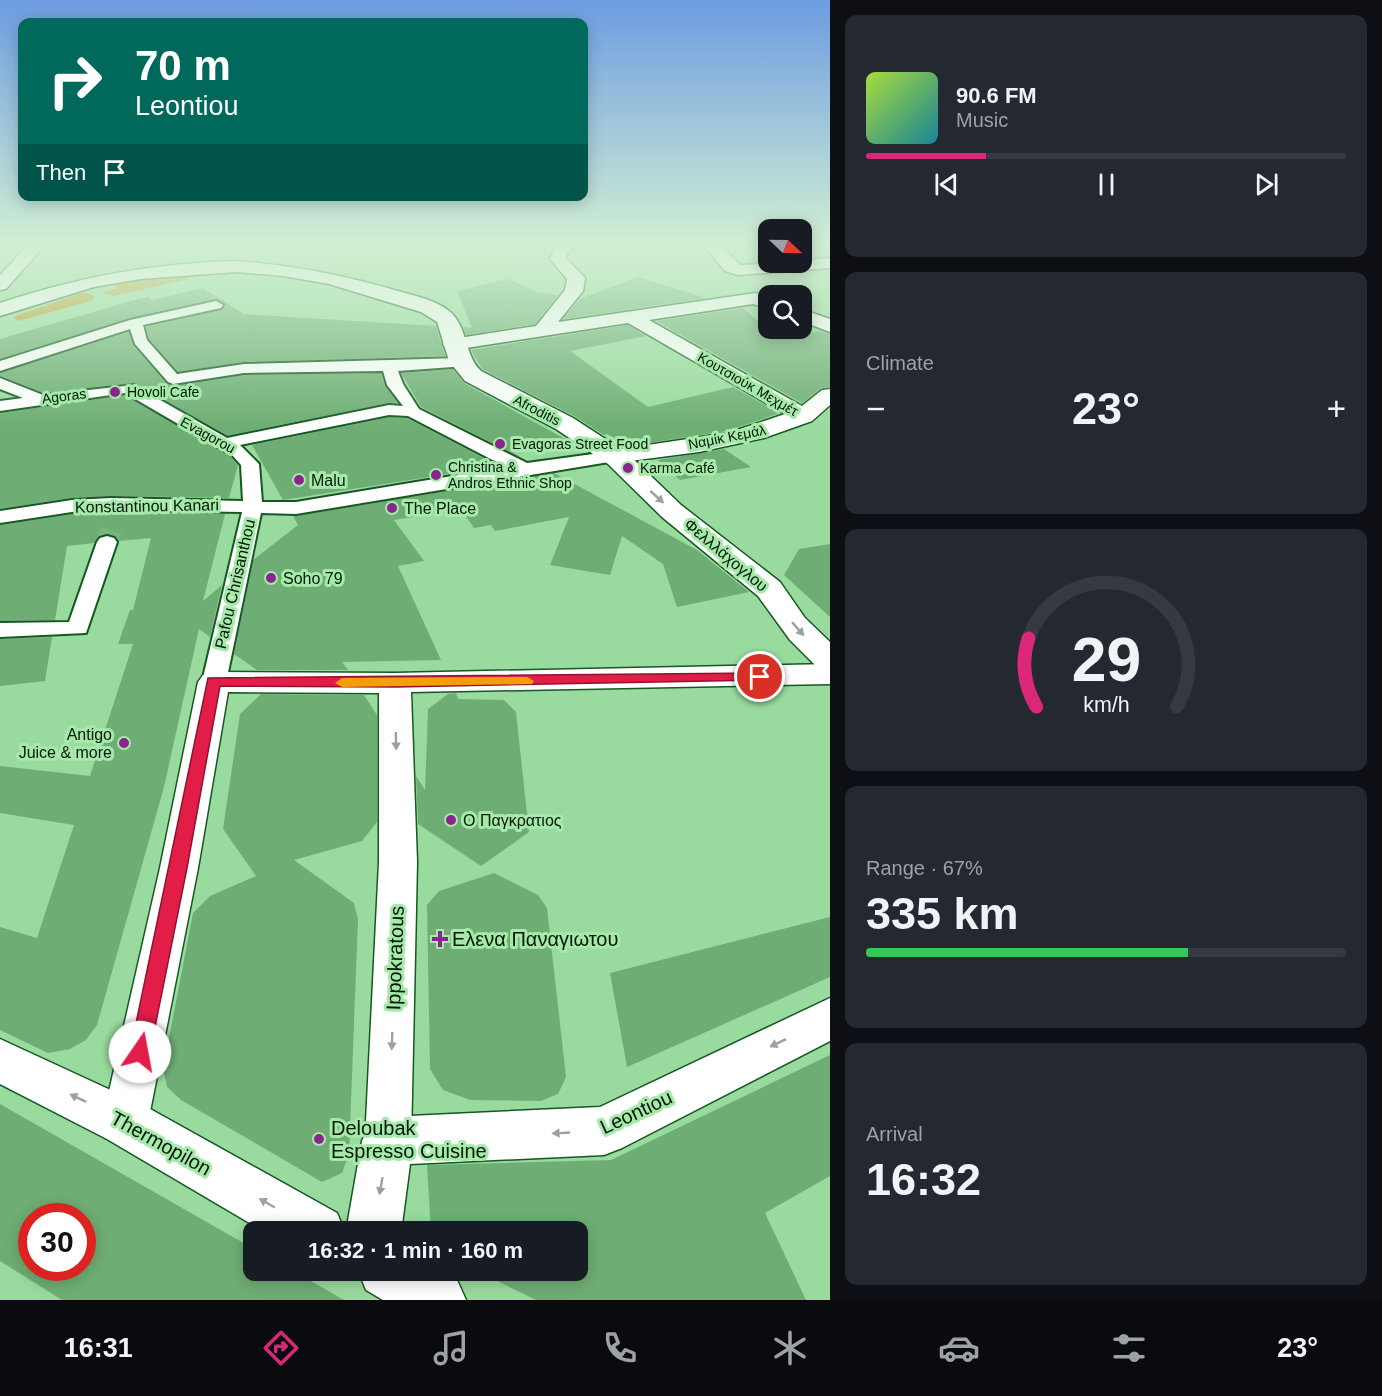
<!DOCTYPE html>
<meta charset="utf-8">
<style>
:root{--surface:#171b24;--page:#242831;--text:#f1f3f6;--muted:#9ea1a6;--line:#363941;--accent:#db2777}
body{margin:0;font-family:Arial,sans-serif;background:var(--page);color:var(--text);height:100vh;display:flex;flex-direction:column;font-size:22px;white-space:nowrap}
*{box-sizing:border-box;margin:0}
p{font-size:20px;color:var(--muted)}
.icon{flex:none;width:33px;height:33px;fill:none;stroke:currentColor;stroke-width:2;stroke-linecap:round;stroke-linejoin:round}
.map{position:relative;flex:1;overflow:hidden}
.sheet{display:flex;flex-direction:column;gap:15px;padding:15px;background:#0d0f14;width:552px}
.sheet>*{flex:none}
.hud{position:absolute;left:18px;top:18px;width:570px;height:183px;border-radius:12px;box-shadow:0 3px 15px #0003;background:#00695c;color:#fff;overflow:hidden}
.needle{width:39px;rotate:112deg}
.controls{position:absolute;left:758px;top:219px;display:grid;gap:12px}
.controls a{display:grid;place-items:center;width:54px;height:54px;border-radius:12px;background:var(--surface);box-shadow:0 3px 15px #0003;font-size:30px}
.speed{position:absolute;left:18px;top:1203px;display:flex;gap:12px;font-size:30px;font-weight:700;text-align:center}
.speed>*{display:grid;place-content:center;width:78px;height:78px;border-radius:50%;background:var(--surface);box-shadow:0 3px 15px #0003;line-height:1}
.speed .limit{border:9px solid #d22;background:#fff;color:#111}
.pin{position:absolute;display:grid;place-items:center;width:51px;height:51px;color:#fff;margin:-26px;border:3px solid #fff;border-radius:50%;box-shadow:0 2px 6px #0007}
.me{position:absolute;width:66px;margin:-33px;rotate:12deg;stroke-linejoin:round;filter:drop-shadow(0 0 4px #0008)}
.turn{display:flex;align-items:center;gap:21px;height:126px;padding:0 18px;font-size:27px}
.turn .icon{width:78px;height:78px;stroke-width:2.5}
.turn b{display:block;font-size:42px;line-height:51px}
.then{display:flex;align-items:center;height:57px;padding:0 18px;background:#0003;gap:12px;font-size:22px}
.big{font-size:45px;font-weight:600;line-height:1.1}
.sheet .widget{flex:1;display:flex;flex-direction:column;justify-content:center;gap:9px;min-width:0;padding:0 21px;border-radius:12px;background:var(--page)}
.sheet .dial{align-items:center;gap:0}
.dial svg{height:156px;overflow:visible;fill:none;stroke:var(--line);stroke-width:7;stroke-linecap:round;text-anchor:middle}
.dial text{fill:var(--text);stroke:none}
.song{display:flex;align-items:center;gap:18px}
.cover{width:72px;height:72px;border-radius:9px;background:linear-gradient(135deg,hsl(80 70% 55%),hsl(190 70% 35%))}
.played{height:6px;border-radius:3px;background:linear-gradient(90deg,var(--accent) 25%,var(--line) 25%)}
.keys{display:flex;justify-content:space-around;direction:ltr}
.heat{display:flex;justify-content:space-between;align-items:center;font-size:33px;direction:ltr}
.charge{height:9px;border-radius:4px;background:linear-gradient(90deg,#34c759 67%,var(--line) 0)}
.trip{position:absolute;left:243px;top:1221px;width:345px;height:60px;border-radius:12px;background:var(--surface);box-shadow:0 3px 15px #0003;font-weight:600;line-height:60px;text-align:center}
.tab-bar{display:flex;height:96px;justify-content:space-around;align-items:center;background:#090b0e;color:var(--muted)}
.tab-bar .icon{width:42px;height:42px}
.tab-bar .on{color:var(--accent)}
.tab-bar b{font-size:27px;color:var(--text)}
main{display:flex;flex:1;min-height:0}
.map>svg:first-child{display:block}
.green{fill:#c1961f}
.building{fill:#6eae74;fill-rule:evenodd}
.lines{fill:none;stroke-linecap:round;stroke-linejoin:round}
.pedestrian-tunnel{stroke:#7bb47f;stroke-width:22;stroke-dasharray:22 11;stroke-linecap:butt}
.pedestrian-casing{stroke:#155822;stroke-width:4}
.minor-casing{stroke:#155822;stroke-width:3}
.tertiary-casing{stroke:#155822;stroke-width:3}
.secondary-casing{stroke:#155822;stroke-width:3}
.pedestrian{fill:#fff;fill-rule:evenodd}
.minor{fill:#fff;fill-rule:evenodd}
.tertiary{fill:#fff;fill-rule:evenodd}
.secondary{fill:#fff;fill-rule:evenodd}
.oneway{fill:#99a39b}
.route{fill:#e11d48;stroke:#92132f;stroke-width:1.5}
.slow{fill:#f59e0b}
.poi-dot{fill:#89258d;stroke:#a6e9ab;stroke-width:2}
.labels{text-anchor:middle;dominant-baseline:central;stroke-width:6;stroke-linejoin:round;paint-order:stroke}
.far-street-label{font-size:14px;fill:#011a04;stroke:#a6e9ab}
.far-poi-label{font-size:14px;fill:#011a04;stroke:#a6e9ab;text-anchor:start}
.poi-label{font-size:16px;fill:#011a04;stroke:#a6e9ab;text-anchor:start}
.street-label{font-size:16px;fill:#011a04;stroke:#a6e9ab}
.near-poi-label{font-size:20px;fill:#011a04;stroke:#a6e9ab;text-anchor:start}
.near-street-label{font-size:20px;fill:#011a04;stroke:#a6e9ab}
</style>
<main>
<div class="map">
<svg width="830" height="1300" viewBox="0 0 830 1300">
<rect width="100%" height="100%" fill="#99db9e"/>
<g class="green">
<path d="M187,274L188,279L114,296L102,293L117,288L115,284Z"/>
<path d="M84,292L95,296L91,301L18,321L13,317Z"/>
</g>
<g class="building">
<path d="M638,277L706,298L563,319L580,299Z"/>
<path d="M508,279L537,292L558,295L535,324L466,335L463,327L472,328L457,291Z"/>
<path d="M203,288L244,314L436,326L445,356L244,362L178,372L149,339L146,327L221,310L225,304L216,299L129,318L0,359V339L131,301L148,297L152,300Z"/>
<path d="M743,308L772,333L802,328L810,333L820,331L830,334V387L821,388L802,403L656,321Z"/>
<path d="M628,325L646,336L570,351L648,407L733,387L780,413L727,431L641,444L635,438L617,440L607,434L604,435L574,416L482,369L471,350Z"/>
<path d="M129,332L133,345L166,383L172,386L244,375L381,373L385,386L398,403H389L227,436L135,383L43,393L0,376V373Z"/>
<path d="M453,369L464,383L574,444L509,450L527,461L421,407L401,373Z"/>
<path d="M125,395L232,458L238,465L229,498L111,496L72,498L0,509V413Z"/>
<path d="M389,417L407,418L499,466L283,500L252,445Z"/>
<path d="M724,449L751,467L680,480L658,460Z"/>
<path d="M554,473L697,550L749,592L677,607L663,564L622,536L610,575L550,565L569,517L495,531L491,525L474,528L461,509L394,520L424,561L398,566L441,660L342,662L348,670H257L234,654L253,560L298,525L293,516Z"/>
<path d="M111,512L225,514L203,601L222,585L210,637L199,629L164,787L97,1025L86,1040L70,1049L48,1053L0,1030V927L37,938L74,825L0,813V766L90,776L133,644H118L130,610H133L151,538L119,541L115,536L106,534L98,537L94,543L67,546L55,620L0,621V525L72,514Z"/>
<path d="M830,544V617L784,575L799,549Z"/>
<path d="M52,637L45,681L0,686V639Z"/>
<path d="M456,693L458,699L504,700L516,712L529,832L481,866L418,824L416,776L425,790L428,709L448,694Z"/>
<path d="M261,694L364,695L377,715V822L362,841L294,860L354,903L358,919L349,1154L342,1173L322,1182L181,1100L167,1087L163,1069L193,913L210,896L256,876L223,829L240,714Z"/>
<path d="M494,873L538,895L547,908L566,1077L558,1094L541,1101L470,1100L443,1090L430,1069L427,905L439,891Z"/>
<path d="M830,917V977L627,1067L610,973Z"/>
<path d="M830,1055V1176L765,1213L806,1300H536L475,1270H578V1232H431L427,1165L611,1160Z"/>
<path d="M0,1104L254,1249V1270H292L344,1300H62L0,1261ZM32,1216H82V1268H32Z"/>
</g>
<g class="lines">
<path class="pedestrian-tunnel" d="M107,542L111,530"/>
<g class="pedestrian-casing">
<g id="pedestrian">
<path d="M216,301L223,305L221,308L143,325L147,340L177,374L244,364L461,358L466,360L469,363L466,366L398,371L403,384L419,409L527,463L615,451L624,456L615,461L296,514L261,513L226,682L222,687L214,689L206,687L202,682L242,512L111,510L72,512L0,523V511L72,500L111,498L243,501L241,465L233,456L125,393L0,411V401L23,398L0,389V378L43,395L134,385L227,438L389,405L403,406L387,385L383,371L244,373L173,384L168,382L135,344L130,329L0,371V361L130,320ZM389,415L408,416L506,467L296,502H262L259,464L240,445Z"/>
<path d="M107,536L114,538L117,542L86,633L0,637V623L69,622L97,542L100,538Z"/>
</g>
</g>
<g class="minor-casing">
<g id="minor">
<path d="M27,246H44L6,289L0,290V275Z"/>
<path d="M556,246H575L568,252L566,258L585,278L583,291L558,322L755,293L768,297V308L753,304L649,320L802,406L822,390L830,389V405L812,421L764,438L699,452L615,463L607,461L603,456L607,451L728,433L785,414L628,323L453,350L446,348L443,344L446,340L536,326L565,290L567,279L550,259Z"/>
<path d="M704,246H721L740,265L801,262V260L830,258V268L738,275L725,271Z"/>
<path d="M801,309L830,319V332L801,321Z"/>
<path d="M830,664V684L411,692L417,862L411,1141L405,1157L388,1163L371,1157L365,1141L379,862V693L228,692L198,868L148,1122L141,1137L125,1143L109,1137L102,1122L160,868L198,682L203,675L214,672L395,673Z"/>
</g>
</g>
<g class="tertiary-casing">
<g id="tertiary">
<path d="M236,261C292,265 344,275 398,291C415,296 436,300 449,311C468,326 464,355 481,371L573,418L627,453L681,505L780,582L805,618L830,642V671L818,668L790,640L758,596L662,517L608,464L556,429L465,381L449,361L437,322L421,312L329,284L284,276L236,272L140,279L94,287L0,316V303C78,277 154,263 236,261Z"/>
<path d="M830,998V1041L622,1148L604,1155L410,1164L401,1232H346L362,1141L370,1124L388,1117L600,1107Z"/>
</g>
</g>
<g class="secondary-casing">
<g id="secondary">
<path d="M0,1039L143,1105L337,1213L345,1232H265L107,1139L0,1084Z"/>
<path d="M358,1270H441L457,1280L466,1300H383L366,1290Z"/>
</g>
</g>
<use href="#pedestrian" class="pedestrian"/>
<use href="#minor" class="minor"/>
<use href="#tertiary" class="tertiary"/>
<use href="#secondary" class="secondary"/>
</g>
<defs><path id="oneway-solid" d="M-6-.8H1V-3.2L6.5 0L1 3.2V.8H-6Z" transform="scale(1.5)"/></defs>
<g class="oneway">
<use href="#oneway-solid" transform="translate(657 497) rotate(42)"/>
<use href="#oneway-solid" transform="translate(798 629) rotate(49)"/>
<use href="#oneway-solid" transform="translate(396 741) rotate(89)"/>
<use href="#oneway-solid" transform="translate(392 1041) rotate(92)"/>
<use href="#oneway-solid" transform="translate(778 1043) rotate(154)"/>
<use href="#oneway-solid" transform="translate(78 1098) rotate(-154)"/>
<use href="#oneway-solid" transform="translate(561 1133) rotate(177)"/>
<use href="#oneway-solid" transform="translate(381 1186) rotate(100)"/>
<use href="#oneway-solid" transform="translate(267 1203) rotate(-150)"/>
</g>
<linearGradient id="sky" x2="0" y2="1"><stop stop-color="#6d9ce1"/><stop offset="0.57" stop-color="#d1efd3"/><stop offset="1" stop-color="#d1efd3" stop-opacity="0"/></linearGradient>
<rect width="830" height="428" fill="url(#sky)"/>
<path class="route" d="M760,673L765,674V680L395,687L220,686L187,868L150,1052L147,1058L140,1061L133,1058L130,1052L208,678Z"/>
<path class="slow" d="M527,677L534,681L532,684L342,687L335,683L342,678Z"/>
<g class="poi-dot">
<circle cx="115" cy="392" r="6"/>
<circle cx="500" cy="444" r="6"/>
<circle cx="628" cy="468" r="6"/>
<circle cx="436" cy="475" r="6"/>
<circle cx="299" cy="480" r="6"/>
<circle cx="392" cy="508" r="6"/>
<circle cx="271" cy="578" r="6"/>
<circle cx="124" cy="743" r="6"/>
<circle cx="451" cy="820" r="6"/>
<path d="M437 930h6v6h6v6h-6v6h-6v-6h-6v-6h6z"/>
<circle cx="319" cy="1139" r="6"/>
</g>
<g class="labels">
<g class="far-street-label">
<text transform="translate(748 384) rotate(30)">Κουτσιούκ Μεχμέτ</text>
<text transform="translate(64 396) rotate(-7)">Agoras</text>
<text transform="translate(537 410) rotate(27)">Afroditis</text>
<text transform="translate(208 435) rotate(29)">Evagorou</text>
<text transform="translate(727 437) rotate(-11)">Ναμίκ Κεμάλ</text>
</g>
<g class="far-poi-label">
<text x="127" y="392">Hovoli Cafe</text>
<text x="512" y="444">Evagoras Street Food</text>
<text x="448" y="467">Christina &amp;<tspan x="448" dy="16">Andros Ethnic Shop</tspan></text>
<text x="640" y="468">Karma Café</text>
</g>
<g class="poi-label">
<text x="311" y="480">Malu</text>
<text x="404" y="508">The Place</text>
<text x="283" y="578">Soho 79</text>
<text x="112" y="734" text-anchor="end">Antigo<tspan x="112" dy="18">Juice &amp; more</tspan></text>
<text x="463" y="820">Ο Παγκρατιος</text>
</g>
<g class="street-label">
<text transform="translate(147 506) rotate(-1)">Konstantinou Kanari</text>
<text transform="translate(726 555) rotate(40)">Φελλλάχογλου</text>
<text transform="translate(235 584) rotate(-77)">Pafou Chrisanthou</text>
</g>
<g class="near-poi-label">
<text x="452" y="939">Ελενα Παναγιωτου</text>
<text x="331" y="1128">Deloubak<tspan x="331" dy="23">Espresso Cuisine</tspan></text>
</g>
<g class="near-street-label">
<text transform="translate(395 958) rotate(-88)">Ippokratous</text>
<text transform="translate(636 1112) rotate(-25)">Leontiou</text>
<text transform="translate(161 1143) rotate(29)">Thermopilon</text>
</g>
</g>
</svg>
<div class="controls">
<a><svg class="needle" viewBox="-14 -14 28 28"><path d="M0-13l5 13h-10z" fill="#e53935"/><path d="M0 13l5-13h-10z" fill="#9ea1a6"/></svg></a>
<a><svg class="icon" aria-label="search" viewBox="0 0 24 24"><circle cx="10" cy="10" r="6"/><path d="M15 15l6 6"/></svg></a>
</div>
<div class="speed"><div class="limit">30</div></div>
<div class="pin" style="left:760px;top:677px;background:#d93025"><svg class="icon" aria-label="arrive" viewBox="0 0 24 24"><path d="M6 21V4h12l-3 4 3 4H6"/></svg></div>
<svg class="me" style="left:140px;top:1052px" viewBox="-20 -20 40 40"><circle r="19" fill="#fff"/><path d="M0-13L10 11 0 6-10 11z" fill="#e11d48"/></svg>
<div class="trip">16:32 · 1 min · 160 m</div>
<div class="hud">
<div class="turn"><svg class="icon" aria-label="right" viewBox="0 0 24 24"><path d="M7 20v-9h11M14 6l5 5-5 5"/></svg><div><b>70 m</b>Leontiou</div></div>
<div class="then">Then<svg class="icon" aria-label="arrive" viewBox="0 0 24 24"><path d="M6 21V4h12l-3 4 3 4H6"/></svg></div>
</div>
</div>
<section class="sheet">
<div class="widget">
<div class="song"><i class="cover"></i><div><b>90.6 FM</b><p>Music</p></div></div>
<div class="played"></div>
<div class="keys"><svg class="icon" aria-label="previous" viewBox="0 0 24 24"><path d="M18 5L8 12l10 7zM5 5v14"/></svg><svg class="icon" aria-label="pause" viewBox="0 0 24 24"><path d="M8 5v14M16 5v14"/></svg><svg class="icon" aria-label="next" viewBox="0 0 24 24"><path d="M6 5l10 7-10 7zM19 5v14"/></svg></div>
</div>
<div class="widget"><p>Climate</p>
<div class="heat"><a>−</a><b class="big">23°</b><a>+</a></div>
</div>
<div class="widget dial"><svg viewBox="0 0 100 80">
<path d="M14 69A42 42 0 1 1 86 69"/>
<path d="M14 69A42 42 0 0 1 10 34" stroke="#db2777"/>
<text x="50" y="56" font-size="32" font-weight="700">29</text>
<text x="50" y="72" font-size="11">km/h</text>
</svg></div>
<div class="widget"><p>Range · 67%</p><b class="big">335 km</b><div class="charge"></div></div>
<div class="widget"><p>Arrival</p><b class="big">16:32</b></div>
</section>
</main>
<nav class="tab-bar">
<b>16:31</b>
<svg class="icon on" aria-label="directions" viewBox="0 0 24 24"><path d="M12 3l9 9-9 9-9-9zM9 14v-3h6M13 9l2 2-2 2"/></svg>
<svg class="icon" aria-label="music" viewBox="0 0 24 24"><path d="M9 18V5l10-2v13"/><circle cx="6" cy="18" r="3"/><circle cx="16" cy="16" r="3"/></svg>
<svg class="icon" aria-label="phone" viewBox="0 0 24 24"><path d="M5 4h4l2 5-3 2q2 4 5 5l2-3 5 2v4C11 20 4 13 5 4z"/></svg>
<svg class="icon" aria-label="climate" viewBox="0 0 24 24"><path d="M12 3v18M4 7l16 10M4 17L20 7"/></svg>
<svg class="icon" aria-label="car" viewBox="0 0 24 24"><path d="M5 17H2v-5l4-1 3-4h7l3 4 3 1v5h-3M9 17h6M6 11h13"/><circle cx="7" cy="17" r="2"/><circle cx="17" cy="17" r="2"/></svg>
<svg class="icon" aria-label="filters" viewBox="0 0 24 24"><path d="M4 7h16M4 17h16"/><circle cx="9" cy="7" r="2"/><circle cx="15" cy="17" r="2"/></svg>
<b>23°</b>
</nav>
